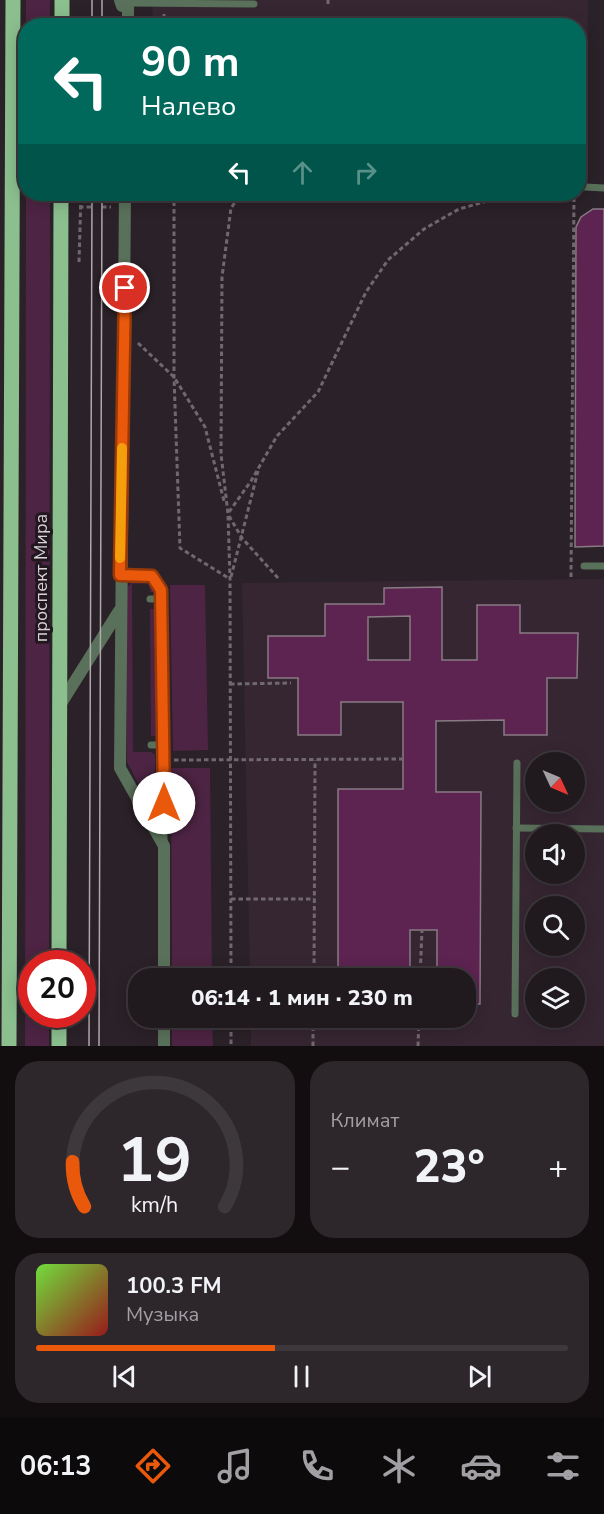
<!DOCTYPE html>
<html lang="ru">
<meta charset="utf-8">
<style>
:root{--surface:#20191e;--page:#2d262b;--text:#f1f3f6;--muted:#a2a0a4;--line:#3d383c;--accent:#ea580c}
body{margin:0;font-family:"Nunito Sans",sans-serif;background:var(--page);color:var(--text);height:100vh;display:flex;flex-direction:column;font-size:22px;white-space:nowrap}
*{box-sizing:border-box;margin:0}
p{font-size:20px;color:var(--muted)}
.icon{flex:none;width:33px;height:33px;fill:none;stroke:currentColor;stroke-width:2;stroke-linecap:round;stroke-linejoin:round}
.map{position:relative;height:1046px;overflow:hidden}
.sheet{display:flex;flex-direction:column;gap:15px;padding:15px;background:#120e10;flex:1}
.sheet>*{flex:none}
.guide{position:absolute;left:18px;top:18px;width:568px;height:183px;border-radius:24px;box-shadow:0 3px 15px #0003,0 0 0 2px var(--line);background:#00695c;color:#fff;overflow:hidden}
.needle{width:39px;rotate:134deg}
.controls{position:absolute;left:525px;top:752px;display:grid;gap:12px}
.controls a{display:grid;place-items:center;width:60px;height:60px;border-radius:50%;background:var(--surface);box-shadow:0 3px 15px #0003,0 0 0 2px var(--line);font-size:30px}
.speed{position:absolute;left:18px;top:950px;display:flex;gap:12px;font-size:30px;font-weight:700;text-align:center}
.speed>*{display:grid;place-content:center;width:78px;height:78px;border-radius:50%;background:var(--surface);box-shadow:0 3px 15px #0003,0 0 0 2px var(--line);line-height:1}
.speed .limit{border:9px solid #d22;background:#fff;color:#111}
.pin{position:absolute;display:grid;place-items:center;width:51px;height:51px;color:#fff;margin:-26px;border:3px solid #fff;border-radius:50%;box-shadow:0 2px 6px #0007}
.me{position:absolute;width:66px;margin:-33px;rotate:0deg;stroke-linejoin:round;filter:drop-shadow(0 0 4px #0008)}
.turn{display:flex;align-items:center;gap:21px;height:126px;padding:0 24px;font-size:27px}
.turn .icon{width:78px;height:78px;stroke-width:2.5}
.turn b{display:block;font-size:42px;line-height:51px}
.lanes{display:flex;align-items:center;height:57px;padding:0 24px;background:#0003;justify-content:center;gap:30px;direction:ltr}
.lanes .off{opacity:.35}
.big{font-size:45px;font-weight:800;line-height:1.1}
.sheet .card{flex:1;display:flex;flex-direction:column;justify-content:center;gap:9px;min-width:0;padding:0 21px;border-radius:24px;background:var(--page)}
.sheet .dial{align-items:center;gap:0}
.dial svg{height:156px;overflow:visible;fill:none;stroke:var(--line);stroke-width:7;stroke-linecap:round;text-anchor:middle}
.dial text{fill:var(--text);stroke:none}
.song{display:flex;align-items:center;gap:18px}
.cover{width:72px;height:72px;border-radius:9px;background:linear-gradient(135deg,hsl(100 70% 55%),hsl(0 70% 35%))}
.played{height:6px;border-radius:3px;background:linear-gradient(90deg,var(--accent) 45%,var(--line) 45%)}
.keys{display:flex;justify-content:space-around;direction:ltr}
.heat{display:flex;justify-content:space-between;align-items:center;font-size:33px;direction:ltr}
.sheet .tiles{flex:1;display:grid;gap:15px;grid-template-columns:1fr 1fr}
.card:last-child{grid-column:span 2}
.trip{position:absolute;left:128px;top:968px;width:348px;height:60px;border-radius:24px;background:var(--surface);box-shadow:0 3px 15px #0003,0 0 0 2px var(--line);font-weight:800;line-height:60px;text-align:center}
.tab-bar{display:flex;height:96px;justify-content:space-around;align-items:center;background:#0d0a0c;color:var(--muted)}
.tab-bar .icon{width:42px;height:42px}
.tab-bar .on{color:var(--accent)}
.tab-bar b{font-size:27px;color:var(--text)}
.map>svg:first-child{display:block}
.built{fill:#362632;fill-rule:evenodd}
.green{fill:#4d2443}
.building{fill:#5d2351;stroke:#887b84;stroke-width:1.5;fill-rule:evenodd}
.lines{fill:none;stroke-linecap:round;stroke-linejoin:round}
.path{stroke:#71686e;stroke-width:3;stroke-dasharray:4.5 3;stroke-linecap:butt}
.service{stroke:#59715a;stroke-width:7}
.minor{stroke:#59715a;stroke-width:12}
.primary{stroke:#8bbf8e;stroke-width:15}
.tram{stroke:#afa8ad;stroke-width:1.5}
.route-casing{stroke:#983908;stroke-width:15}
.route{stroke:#ea580c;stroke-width:10}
.slow{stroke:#f59e0b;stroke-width:10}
.labels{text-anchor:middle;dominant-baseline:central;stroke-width:6;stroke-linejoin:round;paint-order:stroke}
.street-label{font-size:18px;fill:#d8d1d6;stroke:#21181f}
</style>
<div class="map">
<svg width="604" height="1046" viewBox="0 0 604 1046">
<rect width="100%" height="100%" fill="#2b2128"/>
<g class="built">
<path d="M153,0H588L587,178H579V26H152Z"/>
<path d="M604,579V1046H251V1017H465V978H250L242,583ZM536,762H574V801H536ZM536,834H574V873H536ZM536,906H574V945H536ZM536,978H574V1017H536Z"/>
</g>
<g class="green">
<rect x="26" y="0" width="24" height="25"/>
<path d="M26,194H50L49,963H32V1014H49V1046H25Z"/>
<path d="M133,581H150L154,585L155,592H150L149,583L132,584L133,752H151L155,755L156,817L127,762L126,589Z"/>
<path d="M170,585H205L208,750L173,751Z"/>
<path d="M150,609H154L156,736H151Z"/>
<path d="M171,768H210L212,978H172Z"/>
<path d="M172,1017H212L213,1046H172Z"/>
</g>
<g class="building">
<path d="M593,209H604V546L575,547L576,227L581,217Z"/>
<path d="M442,587V660H477V605H520V633H578L577,678H547V735H504V720L436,721V792H481L480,1004H465V978H437V930H410V977H338V789H403V702H341V735H298V678H268V636H325V604H384V588ZM410,616V660H368V617Z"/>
</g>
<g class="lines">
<g class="path">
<path d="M328,4V0"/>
<path d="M164,26V14"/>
<path d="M174,194V377L180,548L230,579"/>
<path d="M79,207H92"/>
<path d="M102,207H111"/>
<path d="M79,262L81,194"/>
<path d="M138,343L174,377L205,427L224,501"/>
<path d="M229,512L251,481L277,436L318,392L366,292L388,260L424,229L459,209L513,194"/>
<path d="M229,516L242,538L278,578"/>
<path d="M231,577L258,471"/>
<path d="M571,577L574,194"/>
<path d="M230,684L291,683"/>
<path d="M174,760L403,759"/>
<path d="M231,899H314"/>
<path d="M231,978L230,579L228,514L221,454L222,277L231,208L241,194"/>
<path d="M314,978L315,760"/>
<path d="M420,978L422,930"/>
<path d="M231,1017V1046"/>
<path d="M313,1046V1017"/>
<path d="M418,1046L419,1017"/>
</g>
<g class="service">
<path d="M128,3L254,4"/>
<path d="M585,187L604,188"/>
<path d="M584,566H604"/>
<path d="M121,575L152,576L161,590L164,843"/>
<path d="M150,599H162"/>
<path d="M151,745H164"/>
<path d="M516,828L604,829"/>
<path d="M515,1014L517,763"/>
</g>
<g class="minor">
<path d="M120,0L122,6L128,3V26"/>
<path d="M125,194L120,768L164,846V978"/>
<path d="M60,705L119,611"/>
<path d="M164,1017V1046"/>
</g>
<g class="primary">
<path d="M62,26V0"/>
<path d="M59,963L61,194"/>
<path d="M9,1046L13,0"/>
<path d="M59,1046V1014"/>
</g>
<g class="tram">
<path d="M92,26V0"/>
<path d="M102,26V0"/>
<path d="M89,1046L92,194"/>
<path d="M99,1046L102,194"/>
</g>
</g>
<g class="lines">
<g class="route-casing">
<path id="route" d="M125,288L120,575L152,576L161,590L164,803"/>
</g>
<use href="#route" class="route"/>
<path class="slow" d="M120,558L122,448"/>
</g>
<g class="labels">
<g class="street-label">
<text transform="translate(41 578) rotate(-90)">проспект Мира</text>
</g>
</g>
</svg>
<div class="controls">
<a><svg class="needle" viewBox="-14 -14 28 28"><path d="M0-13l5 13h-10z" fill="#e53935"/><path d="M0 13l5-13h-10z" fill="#a2a0a4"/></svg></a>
<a><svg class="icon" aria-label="sound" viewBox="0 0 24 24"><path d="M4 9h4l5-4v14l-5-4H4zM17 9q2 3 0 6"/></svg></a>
<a><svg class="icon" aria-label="search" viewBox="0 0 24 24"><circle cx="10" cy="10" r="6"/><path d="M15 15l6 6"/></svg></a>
<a><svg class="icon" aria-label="layers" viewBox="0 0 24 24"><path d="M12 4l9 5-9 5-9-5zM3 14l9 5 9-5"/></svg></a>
</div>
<div class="speed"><div class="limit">20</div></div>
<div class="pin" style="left:125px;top:288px;background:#d93025"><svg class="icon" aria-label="arrive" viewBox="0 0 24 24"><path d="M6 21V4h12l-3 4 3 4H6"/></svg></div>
<svg class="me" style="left:164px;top:803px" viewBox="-20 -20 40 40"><circle r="19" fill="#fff"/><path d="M0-13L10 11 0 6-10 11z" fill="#ea580c"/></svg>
<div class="trip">06:14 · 1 мин · 230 m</div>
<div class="guide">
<div class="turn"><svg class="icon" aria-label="left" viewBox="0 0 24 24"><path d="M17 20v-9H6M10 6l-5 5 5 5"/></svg><div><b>90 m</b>Налево</div></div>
<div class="lanes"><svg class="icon" aria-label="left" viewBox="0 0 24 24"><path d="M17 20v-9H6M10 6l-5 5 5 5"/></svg><svg class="icon off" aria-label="ahead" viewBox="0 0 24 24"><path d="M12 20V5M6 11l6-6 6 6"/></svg><svg class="icon off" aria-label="right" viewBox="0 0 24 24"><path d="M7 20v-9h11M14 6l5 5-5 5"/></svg></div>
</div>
</div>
<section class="sheet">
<div class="tiles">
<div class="card dial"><svg viewBox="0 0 100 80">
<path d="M14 69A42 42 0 1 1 86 69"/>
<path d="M14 69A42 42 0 0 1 8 46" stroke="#ea580c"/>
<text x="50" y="56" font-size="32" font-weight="700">19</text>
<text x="50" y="72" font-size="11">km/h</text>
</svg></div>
<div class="card"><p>Климат</p>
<div class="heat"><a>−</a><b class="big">23°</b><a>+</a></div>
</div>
<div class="card">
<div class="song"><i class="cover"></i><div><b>100.3 FM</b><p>Музыка</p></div></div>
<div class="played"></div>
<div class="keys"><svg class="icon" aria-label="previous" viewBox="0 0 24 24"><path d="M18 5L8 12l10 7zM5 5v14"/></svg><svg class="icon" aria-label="pause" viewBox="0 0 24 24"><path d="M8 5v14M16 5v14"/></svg><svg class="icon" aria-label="next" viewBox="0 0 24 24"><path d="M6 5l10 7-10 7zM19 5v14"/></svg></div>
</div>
</div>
</section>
<nav class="tab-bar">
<b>06:13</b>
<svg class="icon on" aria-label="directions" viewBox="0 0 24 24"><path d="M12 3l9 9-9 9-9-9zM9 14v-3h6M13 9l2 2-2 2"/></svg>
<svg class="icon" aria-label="music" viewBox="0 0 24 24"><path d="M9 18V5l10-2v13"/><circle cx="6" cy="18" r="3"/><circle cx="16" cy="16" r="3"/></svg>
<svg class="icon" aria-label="phone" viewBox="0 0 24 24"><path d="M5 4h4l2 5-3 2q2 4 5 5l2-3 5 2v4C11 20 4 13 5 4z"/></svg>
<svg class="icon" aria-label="climate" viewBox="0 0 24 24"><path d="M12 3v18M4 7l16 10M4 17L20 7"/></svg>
<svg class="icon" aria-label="car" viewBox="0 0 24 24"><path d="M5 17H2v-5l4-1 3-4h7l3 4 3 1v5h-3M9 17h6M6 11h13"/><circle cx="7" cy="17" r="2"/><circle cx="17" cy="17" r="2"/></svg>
<svg class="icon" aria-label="filters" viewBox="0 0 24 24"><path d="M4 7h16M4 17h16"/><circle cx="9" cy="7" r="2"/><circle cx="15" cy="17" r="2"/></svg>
</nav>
